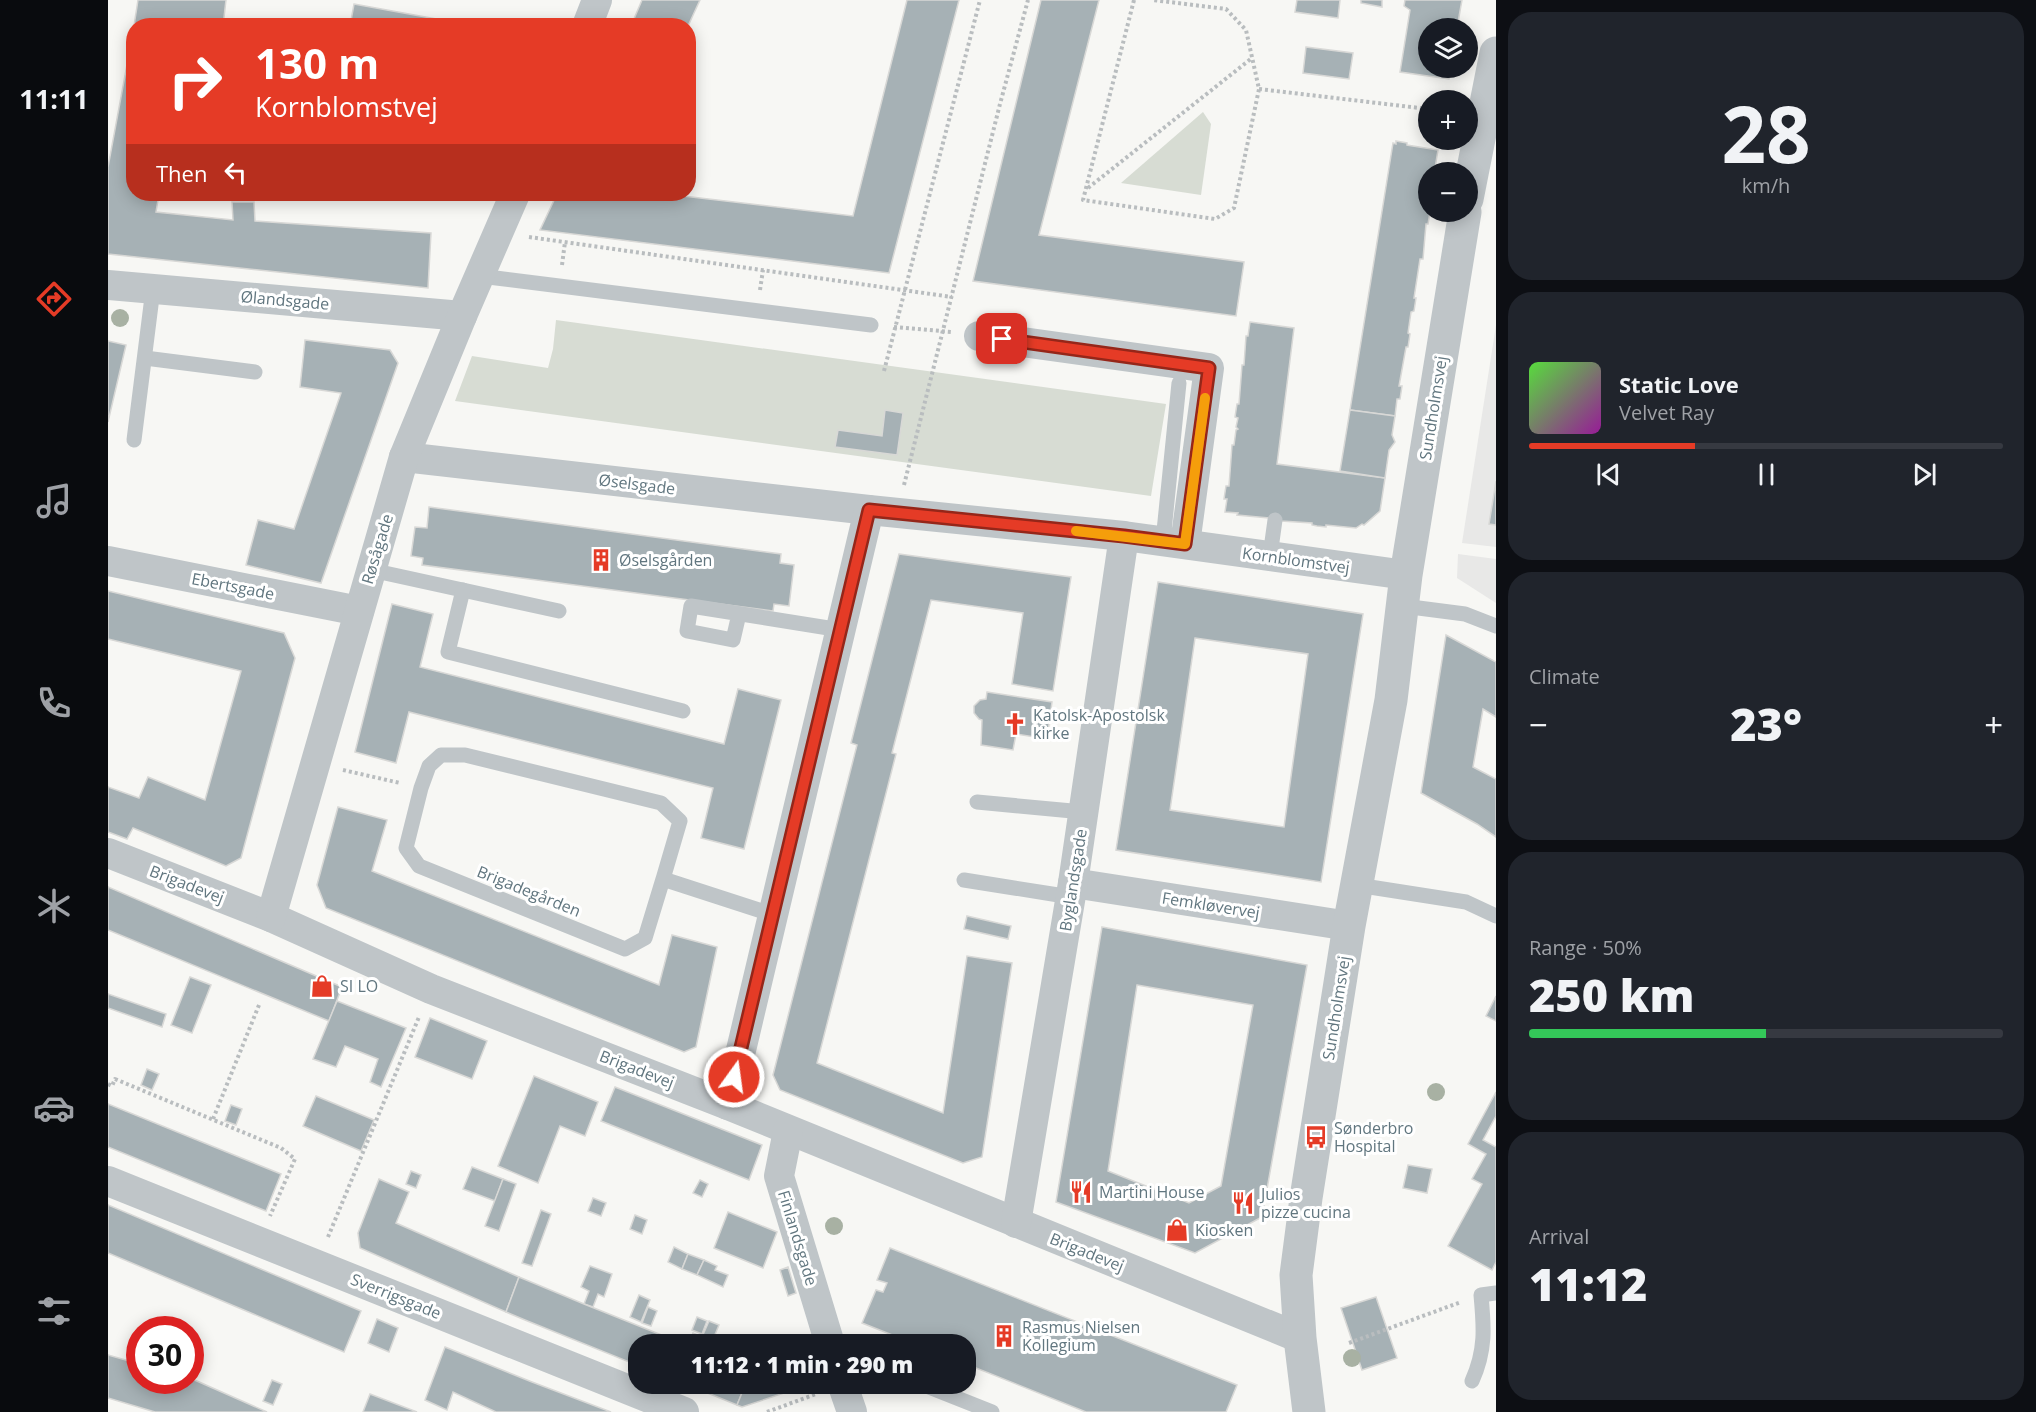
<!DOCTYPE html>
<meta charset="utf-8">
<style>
:root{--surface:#171b24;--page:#20242c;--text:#f1f3f6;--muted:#9ea1a6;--line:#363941;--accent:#e53b26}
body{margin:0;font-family:"Open Sans",sans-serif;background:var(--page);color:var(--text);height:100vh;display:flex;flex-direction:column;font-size:22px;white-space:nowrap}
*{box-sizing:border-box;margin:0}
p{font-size:20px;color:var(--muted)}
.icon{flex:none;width:33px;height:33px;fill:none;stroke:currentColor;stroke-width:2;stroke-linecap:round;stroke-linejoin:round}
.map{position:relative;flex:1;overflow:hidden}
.side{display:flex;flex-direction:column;gap:12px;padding:12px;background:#0d0f14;width:540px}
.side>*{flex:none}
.top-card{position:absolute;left:18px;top:18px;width:570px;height:183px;border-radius:24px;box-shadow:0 3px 15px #0003;background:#e53b26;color:#fff;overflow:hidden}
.fabs{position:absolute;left:1310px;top:18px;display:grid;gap:12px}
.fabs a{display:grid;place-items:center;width:60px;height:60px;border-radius:50%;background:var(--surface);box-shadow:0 3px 15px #0003;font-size:30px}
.speed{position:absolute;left:18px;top:1316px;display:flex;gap:12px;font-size:30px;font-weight:700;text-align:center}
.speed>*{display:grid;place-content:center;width:78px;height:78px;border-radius:50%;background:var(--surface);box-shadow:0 3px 15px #0003;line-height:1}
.speed .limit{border:9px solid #d22;background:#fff;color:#111}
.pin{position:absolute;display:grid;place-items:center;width:51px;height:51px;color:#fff;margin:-26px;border-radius:12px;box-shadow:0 3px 9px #0006}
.me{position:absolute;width:66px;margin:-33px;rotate:14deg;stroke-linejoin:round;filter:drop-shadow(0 0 4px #0008)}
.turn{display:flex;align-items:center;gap:21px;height:126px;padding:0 30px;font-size:27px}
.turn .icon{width:78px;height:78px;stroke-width:2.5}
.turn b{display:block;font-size:42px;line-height:51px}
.then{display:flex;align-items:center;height:57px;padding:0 30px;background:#0003;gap:12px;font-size:22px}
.big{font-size:45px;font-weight:800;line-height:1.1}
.side .card{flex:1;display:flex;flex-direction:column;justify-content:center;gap:9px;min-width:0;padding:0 21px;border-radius:24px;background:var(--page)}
.side .dial{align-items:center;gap:0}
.dial b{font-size:78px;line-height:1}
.song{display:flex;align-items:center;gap:18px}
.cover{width:72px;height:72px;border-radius:9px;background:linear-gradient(135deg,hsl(110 70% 55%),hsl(300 70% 35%))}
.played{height:6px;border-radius:3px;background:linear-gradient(90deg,var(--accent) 35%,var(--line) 35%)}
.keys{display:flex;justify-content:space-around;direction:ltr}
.heat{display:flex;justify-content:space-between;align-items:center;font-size:33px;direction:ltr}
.charge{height:9px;border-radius:4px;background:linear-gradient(90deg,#34c759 50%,var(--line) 0)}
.trip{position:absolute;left:520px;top:1334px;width:348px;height:60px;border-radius:24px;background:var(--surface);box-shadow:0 3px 15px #0003;font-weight:800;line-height:60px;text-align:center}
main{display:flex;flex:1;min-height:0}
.menu{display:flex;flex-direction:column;width:108px;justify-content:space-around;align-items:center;background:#090b0e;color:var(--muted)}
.menu .icon{width:42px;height:42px}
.menu .current{color:var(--accent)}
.menu b{font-size:27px;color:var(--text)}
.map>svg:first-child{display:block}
.built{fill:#e8e8e7}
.green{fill:#d7dcd3}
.building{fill:#a6b1b5;stroke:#d8d8d6;stroke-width:1.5;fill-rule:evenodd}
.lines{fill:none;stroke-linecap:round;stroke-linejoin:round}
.path{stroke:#b9bdbf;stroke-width:4;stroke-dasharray:3 3;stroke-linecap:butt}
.service{stroke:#bfc5c8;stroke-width:15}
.minor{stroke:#bfc5c8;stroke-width:30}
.tertiary{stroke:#bfc5c8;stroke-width:33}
.tree{fill:#a8b1a3}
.route-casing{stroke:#952619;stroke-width:15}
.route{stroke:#e53b26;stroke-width:10}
.slow{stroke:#f59e0b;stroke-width:10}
.labels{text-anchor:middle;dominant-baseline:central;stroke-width:6;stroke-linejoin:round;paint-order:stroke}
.street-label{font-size:16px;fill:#61767f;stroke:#fff}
.poi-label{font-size:16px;fill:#61767f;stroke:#fff;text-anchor:start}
</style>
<main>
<nav class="menu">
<b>11:11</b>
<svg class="icon current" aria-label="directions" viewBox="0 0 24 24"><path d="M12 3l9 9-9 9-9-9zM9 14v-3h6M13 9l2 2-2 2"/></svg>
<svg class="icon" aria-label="music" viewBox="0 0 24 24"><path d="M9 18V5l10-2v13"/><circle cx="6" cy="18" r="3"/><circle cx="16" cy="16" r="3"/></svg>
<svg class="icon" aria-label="phone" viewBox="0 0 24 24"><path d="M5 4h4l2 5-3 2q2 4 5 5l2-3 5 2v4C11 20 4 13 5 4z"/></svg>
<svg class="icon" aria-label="climate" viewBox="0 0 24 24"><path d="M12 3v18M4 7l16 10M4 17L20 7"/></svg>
<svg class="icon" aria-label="car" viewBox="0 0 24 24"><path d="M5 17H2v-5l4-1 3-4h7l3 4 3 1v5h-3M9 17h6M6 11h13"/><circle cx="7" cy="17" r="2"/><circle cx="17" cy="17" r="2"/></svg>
<svg class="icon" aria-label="filters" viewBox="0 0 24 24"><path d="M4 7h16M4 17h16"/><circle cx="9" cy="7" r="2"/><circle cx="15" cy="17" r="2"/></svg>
</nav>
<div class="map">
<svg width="1388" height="1412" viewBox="0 0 1388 1412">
<rect width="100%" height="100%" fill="#f7f7f4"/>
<g class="built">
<path d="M1388,325V547L1354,543Z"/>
<path d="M1350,554L1388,559V603L1349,578Z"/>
</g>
<g class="green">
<path d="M1095,112L1103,124L1093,195L1013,183Z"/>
<path d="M448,320L1058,404L1043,496L347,401L364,356L440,368L445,349Z"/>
</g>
<g class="building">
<path d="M30,0H118L115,26L76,20L75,26H26Z"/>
<path d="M534,0H592L580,26H523Z"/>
<path d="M799,0H851L781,273L432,230L449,194H558L745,216Z"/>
<path d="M933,0H991L931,235L1136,262L1128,316L865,281Z"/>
<path d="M1189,0H1232L1230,18L1187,12Z"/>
<path d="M1253,0H1274V7L1253,3Z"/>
<path d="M1297,0H1354L1349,28H1320V68H1343L1341,79L1292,72L1302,10L1296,6Z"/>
<path d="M246,4L367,26H242Z"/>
<path d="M26,27V194H51L48,212L125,220L124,202H146L147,221L323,233L320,288L0,254V167Z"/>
<path d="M1198,47L1245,53L1241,79L1195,73Z"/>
<path d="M1288,141L1299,143V145L1330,150L1327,168L1329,169V172H1320V212H1322L1320,224H1318L1315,259H1312L1306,298H1308L1306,311L1303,312L1300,333L1302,334L1300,347H1298L1291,386H1294L1292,399H1289L1287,416L1242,410L1285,143L1288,144Z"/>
<path d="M1142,322L1186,328L1169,464L1277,478L1272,511L1256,525L1254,524L1248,528L1218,525V527L1209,526L1204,525V523L1173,521L1172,519L1129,515L1130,513L1117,512L1119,499H1116L1118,486H1121L1124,445H1126L1128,430L1130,429L1128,427L1130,418L1127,417L1129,404H1131L1134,365H1136L1138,336H1140Z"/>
<path d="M197,340L282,350L290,363L213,583L138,565L150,520L186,529L233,393L192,387Z"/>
<path d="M0,341L18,345L0,422Z"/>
<path d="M777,410L795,413L789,455L727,447L730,430L774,436Z"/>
<path d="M1242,410L1287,416L1284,435L1287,442L1281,450L1277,478L1232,471Z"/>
<path d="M1388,481V525L1381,524Z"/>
<path d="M321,507L673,554L672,563L686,565L681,606L666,604L665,611L314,565L315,558L303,556L307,527L319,528Z"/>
<path d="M791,554L963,577L945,691L904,684L915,613L823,600L784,753L788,754L709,1063L835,1113L859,956L904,963L874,1157L855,1163L672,1090L665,1075L749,745L743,743Z"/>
<path d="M1050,582L1255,614L1213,882L1008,850ZM1087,638L1200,654L1176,827L1062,810Z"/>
<path d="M0,591L176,633L187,658L133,858L118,866L25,828L19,839L0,832V787L31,798L40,777L97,800L133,671L0,639Z"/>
<path d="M284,604L325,614L312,667L616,744L630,689L673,700L636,849L593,838L605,788L301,712L288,763L247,752Z"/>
<path d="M1338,635L1388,662V717L1375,709L1365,767L1388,779V837L1369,824L1313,793Z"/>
<path d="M879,692L944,702L939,739L908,734L905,750L873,745L874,720L871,719L866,713V706L872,700L878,699Z"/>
<path d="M230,807L279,820L264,871L551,985L564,935L609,947L588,1047L576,1052L218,908L209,885Z"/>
<path d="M0,887L234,987L221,1021L0,930Z"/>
<path d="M859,916L903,926L900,939L856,929Z"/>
<path d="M994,927L1199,965L1154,1217L1087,1253L948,1202ZM1029,985L1145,1005L1113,1186L1081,1203L1000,1171Z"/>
<path d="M82,977L103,985L84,1033L63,1025Z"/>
<path d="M0,994L58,1014L54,1027L0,1008Z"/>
<path d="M1388,996V1021L1378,1016Z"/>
<path d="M229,1001L298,1028L273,1087L262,1082L270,1059L237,1046L228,1067L205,1059Z"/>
<path d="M322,1018L379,1041L364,1079L307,1057Z"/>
<path d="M39,1069L51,1074L44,1090L33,1085Z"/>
<path d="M426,1076L490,1102L477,1136L452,1126L430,1183L390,1166Z"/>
<path d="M507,1087L654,1145L641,1180L493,1121Z"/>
<path d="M1388,1092V1116L1375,1140L1388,1147V1262L1384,1270L1340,1246L1374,1184L1364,1179L1378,1154L1360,1144Z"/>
<path d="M208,1096L266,1120L253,1151L195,1126Z"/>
<path d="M0,1104L173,1174L158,1211L0,1147Z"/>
<path d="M123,1105L134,1109L128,1125L117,1121Z"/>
<path d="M1300,1165L1324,1169L1319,1193L1295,1188Z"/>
<path d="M364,1167L395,1179L387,1201L355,1189Z"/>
<path d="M303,1171L313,1175L308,1188L298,1184Z"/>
<path d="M271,1179L301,1192L288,1223L411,1277L398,1312L252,1248L250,1233Z"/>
<path d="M395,1179L408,1184L391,1231L377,1226Z"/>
<path d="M592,1180L600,1184L594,1197L585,1193Z"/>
<path d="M485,1198L498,1203L493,1216L480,1211Z"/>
<path d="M0,1205L253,1311L236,1352L0,1253Z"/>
<path d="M433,1210L443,1214L424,1266L414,1263Z"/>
<path d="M620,1212L669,1232L655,1268L606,1248Z"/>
<path d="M527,1215L539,1220L534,1234L522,1229Z"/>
<path d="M566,1247L580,1254L574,1269L560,1262Z"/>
<path d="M782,1248L1129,1385L1118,1412H978L858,1364V1344H807L754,1323L768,1290L775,1292L779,1283L769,1280Z"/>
<path d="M580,1254L596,1260L589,1275L574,1269Z"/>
<path d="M596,1260L609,1266L607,1270L620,1275L615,1287L589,1275Z"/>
<path d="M482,1266L504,1274L496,1297L490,1294L485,1307L476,1304L481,1291L473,1287Z"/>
<path d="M680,1267L688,1293L680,1296L672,1270Z"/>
<path d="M411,1277L476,1304L576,1344H531V1366L417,1320L398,1312Z"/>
<path d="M531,1295L542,1300L533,1322L522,1317Z"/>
<path d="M1268,1297L1289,1358L1254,1370L1233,1308Z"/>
<path d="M540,1307L549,1311L543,1326L534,1323Z"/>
<path d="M589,1317L599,1321L594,1334L584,1330Z"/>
<path d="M269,1319L290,1328L281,1352L260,1343Z"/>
<path d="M601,1321L611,1325L603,1344H589L582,1341L585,1333L594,1337Z"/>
<path d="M337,1347L424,1382L503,1412H388L345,1392L339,1410L317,1400Z"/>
<path d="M0,1355L32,1364V1380H82V1378L159,1412H47L0,1398Z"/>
<path d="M164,1380L174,1384L165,1405L155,1401Z"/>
<path d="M575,1383H638L629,1405Z"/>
<path d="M638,1383H682L685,1390L634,1407L629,1405Z"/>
<path d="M262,1394L309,1412H255Z"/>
</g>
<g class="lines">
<g class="path">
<path d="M1026,0L975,200L1107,219L1126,208L1151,89L1138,30L1118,9L1045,0"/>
<path d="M1151,89L1320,109"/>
<path d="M980,188L1144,58"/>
<path d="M421,237L844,297"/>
<path d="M454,265L457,242"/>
<path d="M652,290L655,270"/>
<path d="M786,327L844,332"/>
<path d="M776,371L872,0"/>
<path d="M796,485L892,104L920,0"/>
<path d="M235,770L292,783"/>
<path d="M0,1084L4,1086L7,1079L173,1148L187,1159L162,1216"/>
<path d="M105,1119L151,1005"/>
<path d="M220,1237L311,1017"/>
<path d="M1241,1343L1353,1302"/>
<path d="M659,1412L708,1394"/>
</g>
<g class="service">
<path d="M372,276L763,325"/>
<path d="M37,358L147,372"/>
<path d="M26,440L45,289"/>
<path d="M1055,541L1071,383"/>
<path d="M1162,556L1167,520"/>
<path d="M263,570L451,611"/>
<path d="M355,590L340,652L575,711"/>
<path d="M1295,606L1357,614L1388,626"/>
<path d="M631,614L625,640L579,631L583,606L733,630"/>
<path d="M869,802L975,812"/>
<path d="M555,879L537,938L517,949L311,866L298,848L313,788L321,766L333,755H357L553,803L572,821L555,879L666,915"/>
<path d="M856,880L963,897"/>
<path d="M1249,885L1358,902L1388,916"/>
<path d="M1364,1381C1378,1350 1376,1327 1373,1295L1388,1293"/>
<path d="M811,1383L884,1412"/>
</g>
<g class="minor">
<path d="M479,26L489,0"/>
<path d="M0,285L354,316"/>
<path d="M871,336L1101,368L1077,544"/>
<path d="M296,457L761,510L1016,536L1298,575"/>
<path d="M0,561L251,611"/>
<path d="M0,853L163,917L323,989L620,1105L1192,1338"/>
<path d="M965,883L1241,926"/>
<path d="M163,917L296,457L354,316L407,194"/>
<path d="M620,1105L761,510"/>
<path d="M680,1131L671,1176L722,1344"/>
<path d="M0,1181L576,1412"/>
<path d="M908,1223L965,883L1016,536"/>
<path d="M734,1383L744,1412"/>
</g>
<g class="tertiary">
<path d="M1359,199L1388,53"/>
<path d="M1201,1412L1192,1338L1188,1275L1198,1198L1241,926L1283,700L1298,575L1357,212"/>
</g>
</g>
<g class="tree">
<circle cx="12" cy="318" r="9"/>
<circle cx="1328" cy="1092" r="9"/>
<circle cx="726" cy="1226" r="9"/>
<circle cx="1244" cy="1358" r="9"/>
</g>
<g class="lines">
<g class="route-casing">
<path id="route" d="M626,1077L761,510L1016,536L1077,544L1101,368L894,339"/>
</g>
<use href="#route" class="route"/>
<path class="slow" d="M968,531L1077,544L1097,398"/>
</g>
<defs>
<g id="building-bare" transform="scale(1.8)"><path d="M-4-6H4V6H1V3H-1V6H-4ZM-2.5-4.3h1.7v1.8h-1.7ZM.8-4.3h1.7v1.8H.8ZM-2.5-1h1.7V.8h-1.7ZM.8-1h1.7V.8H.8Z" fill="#e53b26" stroke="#fff" stroke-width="2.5" paint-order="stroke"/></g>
<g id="church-bare" transform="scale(1.8)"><path d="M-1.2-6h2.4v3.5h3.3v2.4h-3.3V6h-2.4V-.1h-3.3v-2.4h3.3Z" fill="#e53b26" stroke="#fff" stroke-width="2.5" paint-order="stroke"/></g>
<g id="shop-bare" transform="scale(1.8)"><path d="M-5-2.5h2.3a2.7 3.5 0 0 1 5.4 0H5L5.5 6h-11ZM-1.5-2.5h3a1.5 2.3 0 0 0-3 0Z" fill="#e53b26" stroke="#fff" stroke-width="2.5" paint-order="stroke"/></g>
<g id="bus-bare" transform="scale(1.8)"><path d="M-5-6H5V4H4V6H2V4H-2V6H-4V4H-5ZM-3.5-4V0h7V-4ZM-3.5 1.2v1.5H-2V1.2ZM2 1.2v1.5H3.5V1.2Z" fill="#e53b26" stroke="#fff" stroke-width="2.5" paint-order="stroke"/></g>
<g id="restaurant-bare" transform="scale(1.8)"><path d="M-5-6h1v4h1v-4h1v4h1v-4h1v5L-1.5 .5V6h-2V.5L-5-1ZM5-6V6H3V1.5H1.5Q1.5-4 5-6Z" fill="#e53b26" stroke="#fff" stroke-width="2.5" paint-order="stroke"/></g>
</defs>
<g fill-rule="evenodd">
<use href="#building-bare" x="493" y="560"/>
<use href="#church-bare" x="907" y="724"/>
<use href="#shop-bare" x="214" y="986"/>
<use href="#bus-bare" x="1208" y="1137"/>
<use href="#restaurant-bare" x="973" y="1192"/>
<use href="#restaurant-bare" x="1135" y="1203"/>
<use href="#shop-bare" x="1069" y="1230"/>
<use href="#building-bare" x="896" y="1336"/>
</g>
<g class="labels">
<g class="street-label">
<text transform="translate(177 300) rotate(5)">Ølandsgade</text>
<text transform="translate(1325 408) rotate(-81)">Sundholmsvej</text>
<text transform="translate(529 484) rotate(7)">Øselsgade</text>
<text transform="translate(269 549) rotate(-73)">Røsågade</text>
<text transform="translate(1188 560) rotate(8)">Kornblomstvej</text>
<text transform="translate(125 586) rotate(11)">Ebertsgade</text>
<text transform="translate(965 880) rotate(-81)">Byglandsgade</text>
<text transform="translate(79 884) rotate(21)">Brigadevej</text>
<text transform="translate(421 891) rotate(22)">Brigadegården</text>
<text transform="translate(1103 905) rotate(9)">Femkløvervej</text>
<text transform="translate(1228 1008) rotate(-81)">Sundholmsvej</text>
<text transform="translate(529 1069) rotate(21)">Brigadevej</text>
<text transform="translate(690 1238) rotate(73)">Finlandsgade</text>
<text transform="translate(979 1252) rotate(22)">Brigadevej</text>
<text transform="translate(288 1296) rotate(22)">Sverrigsgade</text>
</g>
<g class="poi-label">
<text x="511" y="560">Øselsgården</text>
<text x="925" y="715">Katolsk-Apostolsk<tspan x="925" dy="18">kirke</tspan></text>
<text x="232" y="986">SI LO</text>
<text x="1226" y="1128">Sønderbro<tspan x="1226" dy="18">Hospital</tspan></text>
<text x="991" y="1192">Martini House</text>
<text x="1153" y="1194">Julios<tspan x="1153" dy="18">pizze cucina</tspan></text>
<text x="1087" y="1230">Kiosken</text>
<text x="914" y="1327">Rasmus Nielsen<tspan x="914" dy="18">Kollegium</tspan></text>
</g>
</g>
</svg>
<div class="fabs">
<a><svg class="icon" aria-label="layers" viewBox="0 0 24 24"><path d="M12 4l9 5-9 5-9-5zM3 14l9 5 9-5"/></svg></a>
<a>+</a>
<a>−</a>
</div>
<div class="speed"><div class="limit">30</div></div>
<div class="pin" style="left:894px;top:339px;background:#d93025"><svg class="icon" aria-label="arrive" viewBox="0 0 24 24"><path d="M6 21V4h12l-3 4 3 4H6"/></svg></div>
<svg class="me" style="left:626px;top:1077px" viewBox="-20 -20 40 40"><circle r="17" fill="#e53b26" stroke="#fff" stroke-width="3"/><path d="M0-11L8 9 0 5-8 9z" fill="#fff"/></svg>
<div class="trip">11:12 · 1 min · 290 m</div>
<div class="top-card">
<div class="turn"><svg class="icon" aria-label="right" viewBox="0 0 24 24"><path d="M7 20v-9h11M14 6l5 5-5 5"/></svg><div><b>130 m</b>Kornblomstvej</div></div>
<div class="then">Then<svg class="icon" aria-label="left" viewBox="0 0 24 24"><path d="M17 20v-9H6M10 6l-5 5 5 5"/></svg></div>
</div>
</div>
<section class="side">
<div class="card dial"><b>28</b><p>km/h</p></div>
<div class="card">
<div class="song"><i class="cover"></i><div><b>Static Love</b><p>Velvet Ray</p></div></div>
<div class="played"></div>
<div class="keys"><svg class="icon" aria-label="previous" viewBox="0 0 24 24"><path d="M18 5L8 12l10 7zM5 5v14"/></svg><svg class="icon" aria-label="pause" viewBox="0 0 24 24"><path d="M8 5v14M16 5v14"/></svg><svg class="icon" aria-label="next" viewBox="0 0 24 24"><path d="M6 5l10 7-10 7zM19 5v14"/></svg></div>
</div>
<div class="card"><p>Climate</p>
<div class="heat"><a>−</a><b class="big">23°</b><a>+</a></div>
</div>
<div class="card"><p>Range · 50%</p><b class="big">250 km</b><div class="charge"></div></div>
<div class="card"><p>Arrival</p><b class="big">11:12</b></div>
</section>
</main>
